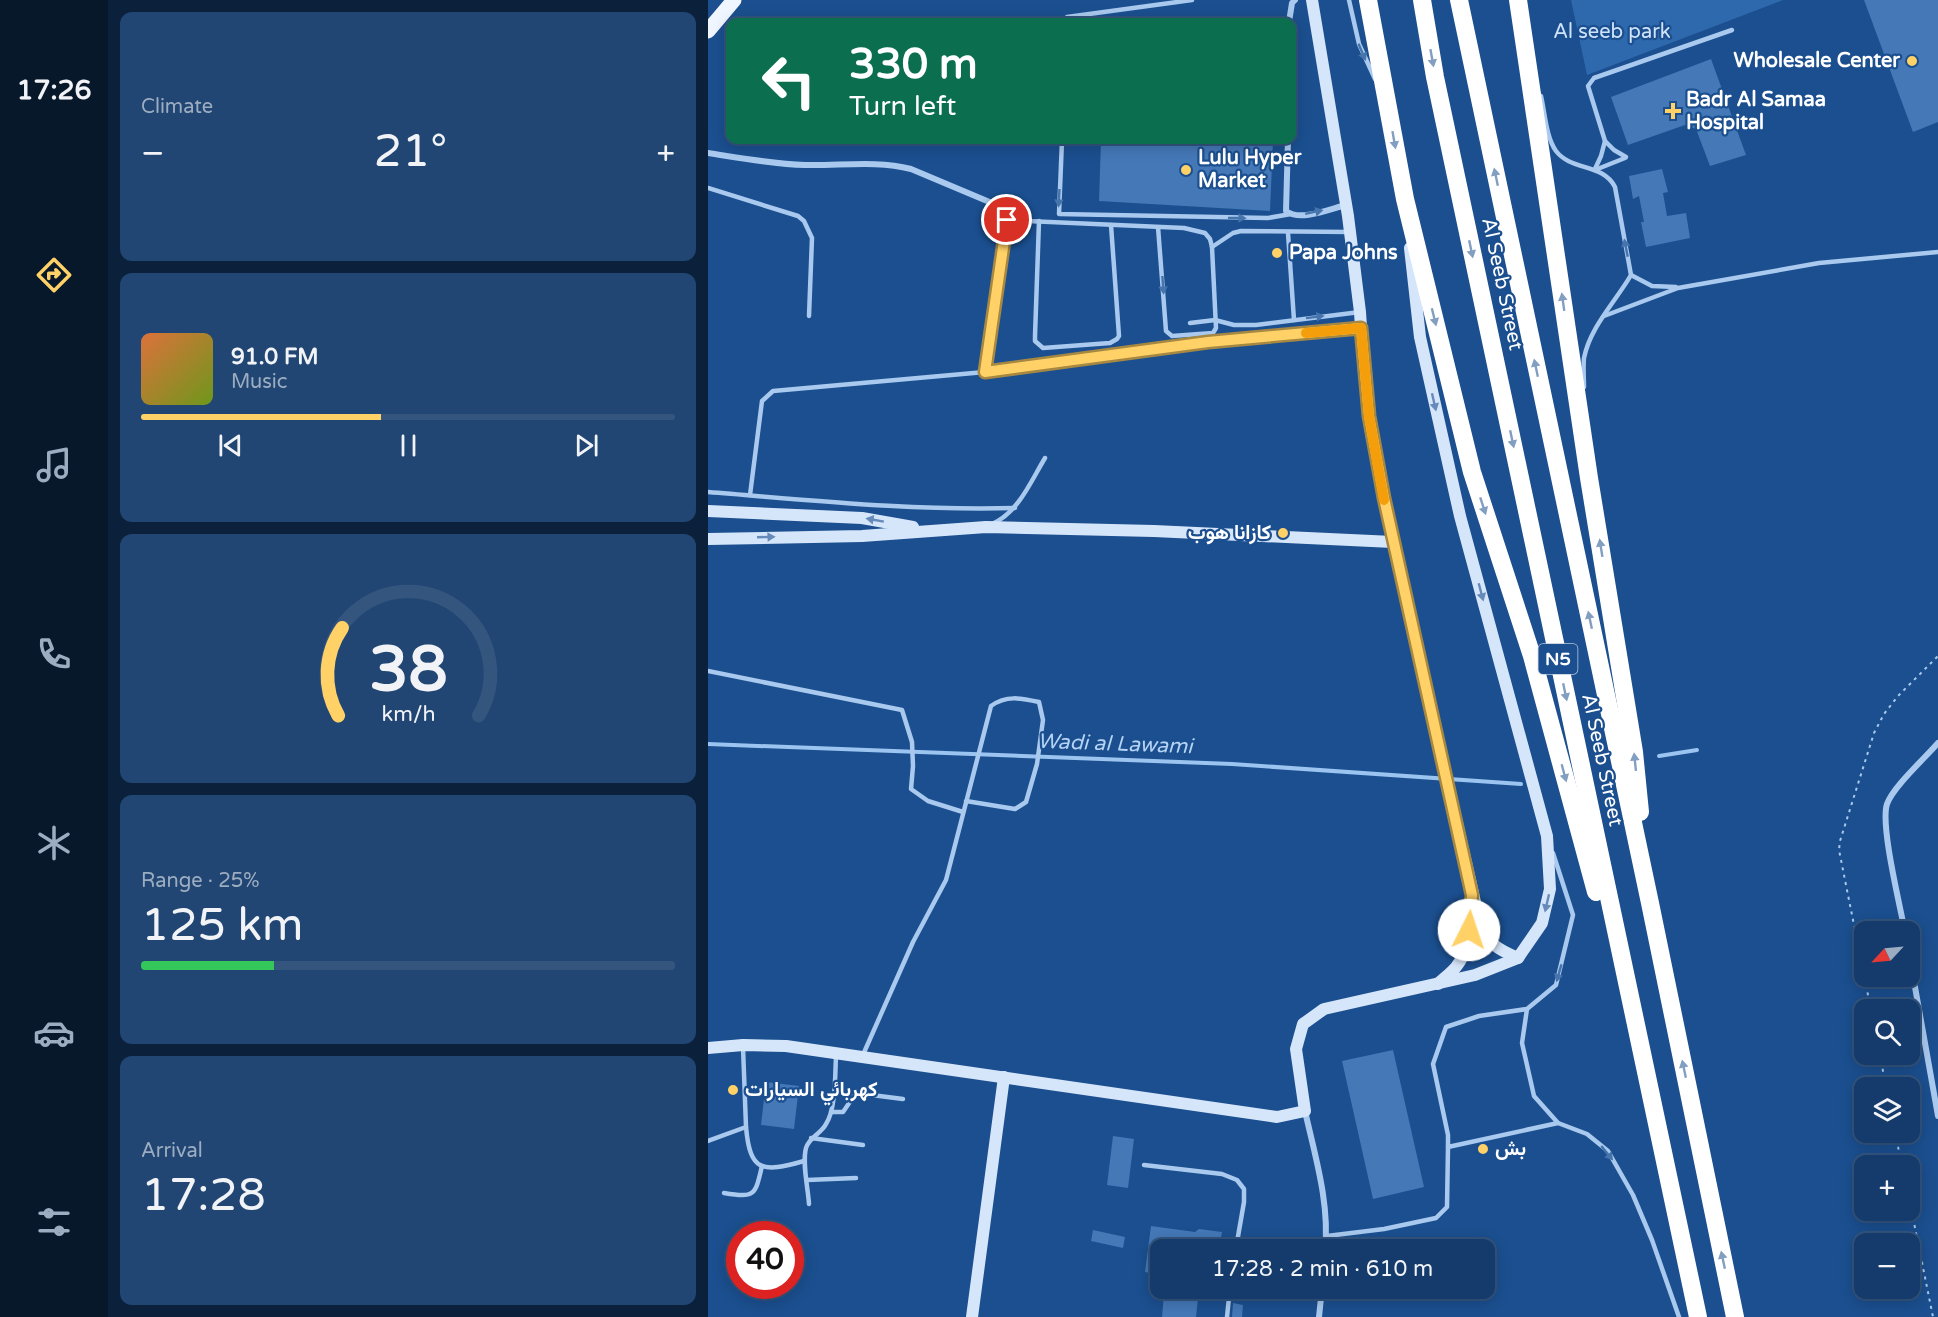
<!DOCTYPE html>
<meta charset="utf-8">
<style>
:root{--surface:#143b6b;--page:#214673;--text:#f1f3f6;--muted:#9dadc1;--line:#33557e;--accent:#ffd166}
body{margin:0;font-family:"Varela Round",Vazirmatn,sans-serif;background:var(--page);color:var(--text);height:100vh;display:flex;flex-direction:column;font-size:22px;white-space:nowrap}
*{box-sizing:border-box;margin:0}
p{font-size:20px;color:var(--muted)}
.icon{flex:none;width:33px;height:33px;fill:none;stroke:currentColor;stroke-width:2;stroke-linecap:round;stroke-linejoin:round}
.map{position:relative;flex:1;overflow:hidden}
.sheet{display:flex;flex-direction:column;gap:12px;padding:12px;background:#0b203b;width:600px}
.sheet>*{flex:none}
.hud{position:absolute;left:18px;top:18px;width:570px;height:126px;border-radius:12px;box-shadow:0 3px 15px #0003,0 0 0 2px var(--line);background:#0b6e4f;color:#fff;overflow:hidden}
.needle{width:39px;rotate:244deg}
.tools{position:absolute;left:1146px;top:921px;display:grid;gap:12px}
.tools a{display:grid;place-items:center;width:66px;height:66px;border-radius:12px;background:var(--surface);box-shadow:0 3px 15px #0003,0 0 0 2px var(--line);font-size:30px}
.speed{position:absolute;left:18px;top:1221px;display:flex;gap:12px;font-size:30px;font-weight:700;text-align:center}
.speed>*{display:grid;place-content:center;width:78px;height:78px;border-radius:50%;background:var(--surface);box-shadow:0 3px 15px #0003,0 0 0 2px var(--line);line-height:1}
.speed .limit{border:9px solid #d22;background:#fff;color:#111}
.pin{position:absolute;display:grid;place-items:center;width:51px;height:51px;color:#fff;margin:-26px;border:3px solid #fff;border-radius:50%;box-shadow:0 2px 6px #0007}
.me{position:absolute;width:66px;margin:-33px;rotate:4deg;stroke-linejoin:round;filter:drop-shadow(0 0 4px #0008)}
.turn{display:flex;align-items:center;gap:21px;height:126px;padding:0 24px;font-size:27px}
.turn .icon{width:78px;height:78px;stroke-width:2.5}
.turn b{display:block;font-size:42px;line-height:51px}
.big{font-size:45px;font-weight:600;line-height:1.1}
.sheet .widget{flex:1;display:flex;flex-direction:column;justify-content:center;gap:9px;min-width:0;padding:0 21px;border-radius:12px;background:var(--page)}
.sheet .dial{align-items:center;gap:0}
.dial svg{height:156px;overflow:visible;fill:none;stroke:var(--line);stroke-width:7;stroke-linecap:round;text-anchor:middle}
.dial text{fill:var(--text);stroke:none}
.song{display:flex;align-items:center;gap:18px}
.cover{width:72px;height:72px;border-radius:9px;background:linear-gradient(135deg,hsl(20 70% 55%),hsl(80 70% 35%))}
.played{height:6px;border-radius:3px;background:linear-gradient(90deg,var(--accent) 45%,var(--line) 45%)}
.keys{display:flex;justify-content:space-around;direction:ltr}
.heat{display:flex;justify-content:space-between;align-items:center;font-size:33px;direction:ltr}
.charge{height:9px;border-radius:4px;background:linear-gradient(90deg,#34c759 25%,var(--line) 0)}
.trip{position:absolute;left:442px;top:1239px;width:345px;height:60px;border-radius:12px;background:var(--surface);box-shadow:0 3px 15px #0003,0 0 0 2px var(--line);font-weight:600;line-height:60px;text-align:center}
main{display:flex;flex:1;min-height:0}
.tab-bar{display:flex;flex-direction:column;width:108px;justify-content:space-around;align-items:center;background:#08182b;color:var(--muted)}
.tab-bar .icon{width:42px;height:42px}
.tab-bar .active{color:var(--accent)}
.tab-bar b{font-size:27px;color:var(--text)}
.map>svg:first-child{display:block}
.green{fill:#2e69ad}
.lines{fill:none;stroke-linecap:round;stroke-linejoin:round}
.stream{stroke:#9cc4f0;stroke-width:4}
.building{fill:#4478b7}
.path{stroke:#a9c9ee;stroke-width:2;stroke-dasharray:3 4.5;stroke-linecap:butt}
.lane{stroke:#a9c9ee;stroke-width:4.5}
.street{stroke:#a9c9ee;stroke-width:6}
.secondary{stroke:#d6e6fa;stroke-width:12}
.primary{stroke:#f0f6ff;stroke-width:15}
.highway{stroke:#fff;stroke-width:18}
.oneway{fill:#4674ac}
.oneway2{fill:#829ec1}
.oneway3{fill:#668bba}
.route-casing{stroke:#a68842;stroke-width:15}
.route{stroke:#ffd166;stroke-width:10}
.slow{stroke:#f59e0b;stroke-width:10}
.poi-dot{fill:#ffd166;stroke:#1b4f8f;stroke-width:2}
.labels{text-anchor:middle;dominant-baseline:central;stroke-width:4.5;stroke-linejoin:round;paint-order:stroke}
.shield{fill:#1b4f8f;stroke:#bbcadd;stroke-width:1.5}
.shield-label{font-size:18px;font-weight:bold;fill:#fff}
.park-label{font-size:20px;fill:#cfe3fa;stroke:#1b4f8f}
.poi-label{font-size:20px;font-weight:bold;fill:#fff;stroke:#1b4f8f;text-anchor:start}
.street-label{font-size:20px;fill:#fff;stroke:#1b4f8f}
.water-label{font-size:21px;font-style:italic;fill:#b5d3f5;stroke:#1b4f8f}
</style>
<main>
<nav class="tab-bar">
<b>17:26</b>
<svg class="icon active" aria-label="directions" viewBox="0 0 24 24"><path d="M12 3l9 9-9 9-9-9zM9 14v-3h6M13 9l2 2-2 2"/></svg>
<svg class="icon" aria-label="music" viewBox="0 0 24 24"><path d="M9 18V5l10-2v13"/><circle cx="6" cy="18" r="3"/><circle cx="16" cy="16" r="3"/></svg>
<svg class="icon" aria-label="phone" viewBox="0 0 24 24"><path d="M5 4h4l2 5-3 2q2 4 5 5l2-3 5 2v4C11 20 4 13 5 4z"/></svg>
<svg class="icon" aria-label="climate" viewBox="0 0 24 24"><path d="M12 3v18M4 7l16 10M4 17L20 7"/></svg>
<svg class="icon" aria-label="car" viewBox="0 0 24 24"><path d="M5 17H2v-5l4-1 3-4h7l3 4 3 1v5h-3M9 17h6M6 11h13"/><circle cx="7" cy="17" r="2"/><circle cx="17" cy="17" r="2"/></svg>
<svg class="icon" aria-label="filters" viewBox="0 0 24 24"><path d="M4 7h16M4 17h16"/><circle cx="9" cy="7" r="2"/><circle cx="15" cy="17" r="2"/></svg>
</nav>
<section class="sheet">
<div class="widget"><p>Climate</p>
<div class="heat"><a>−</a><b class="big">21°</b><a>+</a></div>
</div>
<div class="widget">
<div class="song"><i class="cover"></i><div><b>91.0 FM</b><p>Music</p></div></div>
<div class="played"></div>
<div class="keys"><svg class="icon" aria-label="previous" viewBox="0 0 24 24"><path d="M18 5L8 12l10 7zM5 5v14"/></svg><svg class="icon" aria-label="pause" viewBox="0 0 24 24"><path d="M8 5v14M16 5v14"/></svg><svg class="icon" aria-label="next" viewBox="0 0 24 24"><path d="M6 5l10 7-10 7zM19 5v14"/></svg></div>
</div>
<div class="widget dial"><svg viewBox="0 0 100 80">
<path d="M14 69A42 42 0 1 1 86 69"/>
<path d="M14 69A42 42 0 0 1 16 24" stroke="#ffd166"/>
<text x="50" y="56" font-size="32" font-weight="700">38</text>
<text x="50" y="72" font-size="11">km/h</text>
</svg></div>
<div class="widget"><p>Range · 25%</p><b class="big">125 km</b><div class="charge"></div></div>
<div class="widget"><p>Arrival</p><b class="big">17:28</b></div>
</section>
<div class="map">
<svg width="1230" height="1317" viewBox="0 0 1230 1317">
<rect width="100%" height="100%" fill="#1b4f8f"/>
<path class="green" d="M863,0H1075L879,75Z"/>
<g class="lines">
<g class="stream">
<path d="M0,744L524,764L813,784"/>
<path d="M951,756L989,750"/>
</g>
</g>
<g class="building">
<path d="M1156,0H1230V122L1205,132Z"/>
<path d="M1003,59L1038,155L1002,166L988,129L977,125L920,145L903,97Z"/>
<path d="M393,140H565L562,211L391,201Z"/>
<path d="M954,169L960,192L955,193L959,216L978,213L982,238L938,247L933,222H936L931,196L925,199L921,176Z"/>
<path d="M685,1050L716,1187L665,1199L634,1061Z"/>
<path d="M58,1082L91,1086L86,1129L53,1125Z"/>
<path d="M405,1136L426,1139L420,1188L399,1185Z"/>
<path d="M443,1226L487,1232L491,1229L514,1232L511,1250H453V1275L437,1272Z"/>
<path d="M385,1230L417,1237L415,1248L383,1241Z"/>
<path d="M456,1294L490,1298L488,1317H454Z"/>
<path d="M525,1303L535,1305L534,1317H524Z"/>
</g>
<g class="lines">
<g class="path">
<path d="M1163,1010L1131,850L1132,841L1166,733L1176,714L1190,696L1230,656"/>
<path d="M1172,1054L1178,1088"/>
<path d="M1187,1132L1194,1166"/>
<path d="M1202,1203L1225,1317"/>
</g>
<g class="lane">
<path d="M641,0L651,44L667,79"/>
<path d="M359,22V17L484,0"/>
<path d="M833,96C837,113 838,137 848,151C863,171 895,163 907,187L923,275C908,301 882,327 876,358C875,367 876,378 876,387"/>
<path d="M354,140L351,214L560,218L583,214"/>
<path d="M918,157L906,150L897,141L880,86L886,78L1024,30"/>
<path d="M887,169L893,156L897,141"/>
<path d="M887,170L917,158"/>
<path d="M0,188L90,216L96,221L104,238L101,316"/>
<path d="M299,220L476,228L497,233L502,239L504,247L508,328L505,333L464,336L458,331L450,227"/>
<path d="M331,221L327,336V341L335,348L402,343L409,339L411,336L403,225"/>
<path d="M580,233L586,320"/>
<path d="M504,247L525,233L533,231L642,232"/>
<path d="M923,275L944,286L968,287"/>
<path d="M896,316L970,288L1111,263L1230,252"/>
<path d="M482,323L507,320L526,325H548L652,312"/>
<path d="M0,492C102,500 204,511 307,508"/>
<path d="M42,495L54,401L65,391L277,372L500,342L653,328"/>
<path d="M286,523C311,511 323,481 337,458"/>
<path d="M0,671L194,710L204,742L205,766L203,789L220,801L255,812"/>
<path d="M845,853L865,915L848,985L819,1009L771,1016L738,1027L725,1064L740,1135V1147L850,1123"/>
<path d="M819,1009L814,1043L826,1096L850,1123L879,1134L900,1151L925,1195L944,1240L971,1317"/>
<path d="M154,1057L205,942L238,880L283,706C298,695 313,698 331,702L335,720L329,764L318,802L307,809L258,801"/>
<path d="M123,1112H135L148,1093L195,1099"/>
<path d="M38,1127C42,1172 54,1173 96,1161"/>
<path d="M103,1138L155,1145"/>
<path d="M0,1141L38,1127L35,1047"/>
<path d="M436,1165L514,1174L529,1180L536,1189V1202L528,1248"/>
<path d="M99,1180L148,1178"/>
<path d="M16,1193C47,1198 47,1196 54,1166"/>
<path d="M101,1204C100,1188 94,1163 98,1148C101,1137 113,1134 118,1124C128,1109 127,1074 128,1056"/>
<path d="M619,1236L676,1229L728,1218L739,1207L740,1147"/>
<path d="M520,1250L525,1248L531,1250"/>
<path d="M519,1317L522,1288"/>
</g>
<g class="street">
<path d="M581,22L584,3L587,0"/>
<path d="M580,140L578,211C592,222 622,209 638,205"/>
<path d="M0,153C32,158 64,164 97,165C132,166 168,160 203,169L291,206L298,214L299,220L277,372"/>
<path d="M1197,932C1192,905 1172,825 1179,804C1185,787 1217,758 1230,743"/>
<path d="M1202,959L1230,1116"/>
<path d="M597,1111C607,1156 622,1204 617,1250"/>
<path d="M611,1317L614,1288"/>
</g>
<g class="secondary">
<path d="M604,0L640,216L652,312L656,372L663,432L685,542L772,924C782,945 789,949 810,958"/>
<path d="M0,511L154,518L205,527"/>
<path d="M0,539L154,536L278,527L446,531L685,542"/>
<path d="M730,984C736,978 743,973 748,967C762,950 762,925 764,903"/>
<path d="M0,1048L35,1045L78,1046L569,1117L597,1111L588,1049L595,1024L616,1009L767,975L810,958L834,923L842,889L839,836L752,516L712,337L702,248"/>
<path d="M264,1317L296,1077"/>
</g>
<path class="primary" d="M0,31L26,0"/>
<g class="highway">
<path d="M660,0L697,199L764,472L824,656L888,892"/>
<path d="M714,0L727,77L990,1317"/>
<path d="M751,0L942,903L1027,1317"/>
<path d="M810,0L881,478L926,752L932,812"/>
</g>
</g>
<defs><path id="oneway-solid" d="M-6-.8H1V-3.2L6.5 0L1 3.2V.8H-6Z" transform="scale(1.5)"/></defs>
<g class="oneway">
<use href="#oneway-solid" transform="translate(654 52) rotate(67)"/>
<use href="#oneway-solid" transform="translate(351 198) rotate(93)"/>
<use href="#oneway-solid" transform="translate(606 212) rotate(-12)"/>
<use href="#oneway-solid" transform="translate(529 218) rotate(1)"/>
<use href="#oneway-solid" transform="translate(918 248) rotate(-101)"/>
<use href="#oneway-solid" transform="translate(455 285) rotate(86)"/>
<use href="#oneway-solid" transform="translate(607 317) rotate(-7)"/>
<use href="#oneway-solid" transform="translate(851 973) rotate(106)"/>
<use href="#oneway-solid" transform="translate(899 1153) rotate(51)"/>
</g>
<g class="oneway2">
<use href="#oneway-solid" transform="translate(724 58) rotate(80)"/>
<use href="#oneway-solid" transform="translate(686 140) rotate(80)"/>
<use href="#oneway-solid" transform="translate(788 177) rotate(-102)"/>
<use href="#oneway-solid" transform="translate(763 249) rotate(78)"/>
<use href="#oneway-solid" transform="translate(855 302) rotate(-98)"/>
<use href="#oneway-solid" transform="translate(726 317) rotate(76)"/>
<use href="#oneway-solid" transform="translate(828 368) rotate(-102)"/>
<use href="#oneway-solid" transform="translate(804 439) rotate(78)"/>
<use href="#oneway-solid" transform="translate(775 506) rotate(72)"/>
<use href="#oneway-solid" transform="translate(893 548) rotate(-99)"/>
<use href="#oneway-solid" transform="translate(882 620) rotate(-102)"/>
<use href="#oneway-solid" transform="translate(857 692) rotate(78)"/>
<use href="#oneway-solid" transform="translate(927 762) rotate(-96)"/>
<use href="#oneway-solid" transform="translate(856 773) rotate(75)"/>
<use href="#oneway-solid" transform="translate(976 1069) rotate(-102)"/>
<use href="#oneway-solid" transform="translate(1015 1260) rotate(-102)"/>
</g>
<g class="oneway3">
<use href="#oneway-solid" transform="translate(726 402) rotate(77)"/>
<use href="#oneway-solid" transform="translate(167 520) rotate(-170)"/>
<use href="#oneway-solid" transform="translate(58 537) rotate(-2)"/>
<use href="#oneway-solid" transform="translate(773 592) rotate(75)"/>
<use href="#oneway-solid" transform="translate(839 903) rotate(103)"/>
</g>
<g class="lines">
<g class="route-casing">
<path id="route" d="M299,220L277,372L500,342L653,328L661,416L676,498L764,895L761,930"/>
</g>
<use href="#route" class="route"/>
<path class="slow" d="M598,333L653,328L661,416L676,500"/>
</g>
<g class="poi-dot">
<circle cx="1204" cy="61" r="6"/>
<path d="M962 102h6v6h6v6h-6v6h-6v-6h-6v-6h6z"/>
<circle cx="478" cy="170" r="6"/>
<circle cx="569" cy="253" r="6"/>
<circle cx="575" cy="533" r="6"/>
<circle cx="25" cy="1090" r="6"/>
<circle cx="775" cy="1149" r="6"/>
</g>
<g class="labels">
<rect class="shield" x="830.5" y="644" width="39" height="30" rx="4.5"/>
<g class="shield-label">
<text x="850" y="659">N5</text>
</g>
<g class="park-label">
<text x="904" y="32">Al seeb park</text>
</g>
<g class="poi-label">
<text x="1192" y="61" text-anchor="end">Wholesale Center</text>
<text x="978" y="100">Badr Al Samaa<tspan x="978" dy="23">Hospital</tspan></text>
<text x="490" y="158">Lulu Hyper<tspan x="490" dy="23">Market</tspan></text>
<text x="581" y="253">Papa Johns</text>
<text x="563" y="533" text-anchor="end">كازانا هوب</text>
<text x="37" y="1090">كهربائي السيارات</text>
<text x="787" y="1149">بش</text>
</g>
<g class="street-label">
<text transform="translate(794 284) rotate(78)">Al Seeb Street</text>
<text transform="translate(894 760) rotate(78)">Al Seeb Street</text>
</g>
<g class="water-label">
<text transform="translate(407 744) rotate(2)">Wadi al Lawami</text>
</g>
</g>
</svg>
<div class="tools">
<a><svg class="needle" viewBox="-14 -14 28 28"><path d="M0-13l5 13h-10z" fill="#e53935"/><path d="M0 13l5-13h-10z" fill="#9dadc1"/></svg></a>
<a><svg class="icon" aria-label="search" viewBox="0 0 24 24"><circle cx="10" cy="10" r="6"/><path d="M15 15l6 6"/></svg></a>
<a><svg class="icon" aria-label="layers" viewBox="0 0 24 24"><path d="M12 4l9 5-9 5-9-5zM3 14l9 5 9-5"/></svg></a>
<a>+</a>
<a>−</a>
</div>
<div class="speed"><div class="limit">40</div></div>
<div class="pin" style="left:299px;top:220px;background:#d93025"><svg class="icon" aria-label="arrive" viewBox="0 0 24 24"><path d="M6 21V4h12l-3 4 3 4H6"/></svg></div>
<svg class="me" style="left:761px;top:930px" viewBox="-20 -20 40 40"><circle r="19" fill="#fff"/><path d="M0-13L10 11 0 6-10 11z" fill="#ffd166"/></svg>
<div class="trip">17:28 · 2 min · 610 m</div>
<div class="hud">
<div class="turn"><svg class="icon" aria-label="left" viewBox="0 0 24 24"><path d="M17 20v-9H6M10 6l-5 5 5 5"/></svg><div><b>330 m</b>Turn left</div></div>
</div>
</div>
</main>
